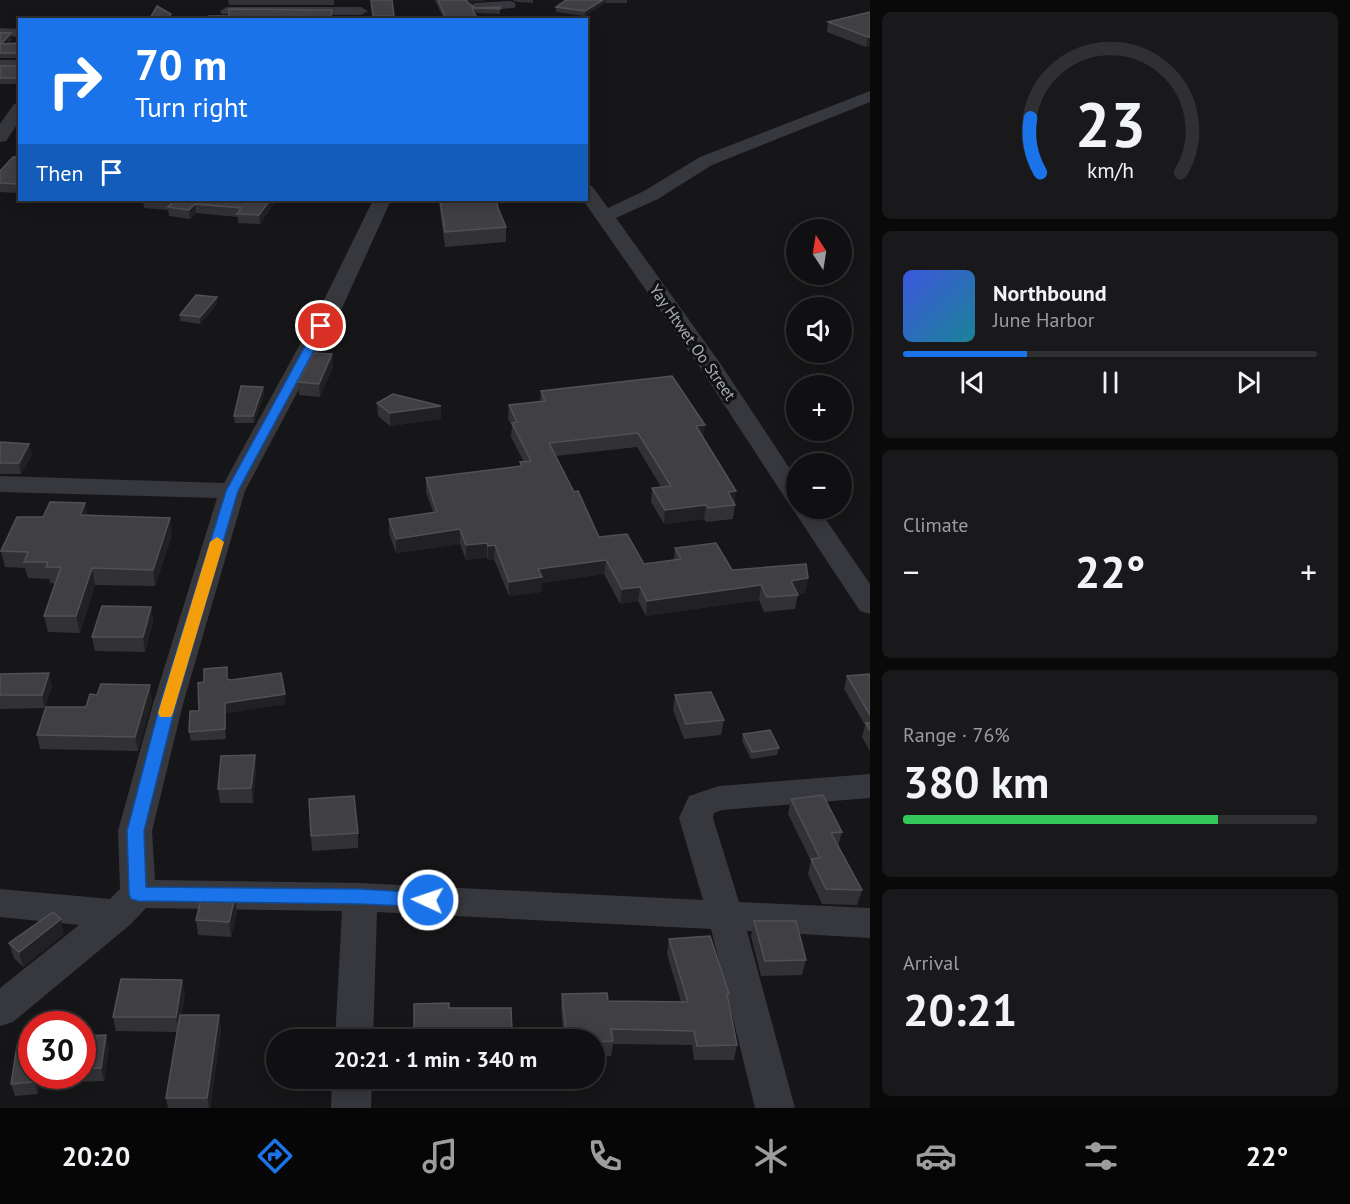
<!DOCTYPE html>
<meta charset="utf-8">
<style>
:root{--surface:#101012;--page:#19191b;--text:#f1f3f6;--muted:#9c9d9f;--line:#303032;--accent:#1a73e8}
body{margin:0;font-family:"PT Sans",sans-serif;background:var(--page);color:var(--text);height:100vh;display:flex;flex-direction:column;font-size:22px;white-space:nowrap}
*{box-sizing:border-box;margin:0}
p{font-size:20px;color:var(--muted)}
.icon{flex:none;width:33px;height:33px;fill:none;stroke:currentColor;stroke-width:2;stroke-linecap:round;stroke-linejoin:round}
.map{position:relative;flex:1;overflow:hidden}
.side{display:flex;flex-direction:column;gap:12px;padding:12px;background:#09090a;width:480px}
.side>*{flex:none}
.top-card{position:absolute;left:18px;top:18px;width:570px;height:183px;border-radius:0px;box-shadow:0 3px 15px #0003,0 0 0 2px var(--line);background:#1a73e8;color:#fff;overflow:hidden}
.needle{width:39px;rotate:348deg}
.buttons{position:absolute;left:786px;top:219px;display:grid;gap:12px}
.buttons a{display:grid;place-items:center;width:66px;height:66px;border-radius:50%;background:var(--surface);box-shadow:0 3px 15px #0003,0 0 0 2px var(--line);font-size:30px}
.speed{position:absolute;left:18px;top:1011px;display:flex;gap:12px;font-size:30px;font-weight:700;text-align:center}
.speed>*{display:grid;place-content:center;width:78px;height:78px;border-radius:50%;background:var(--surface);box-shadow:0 3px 15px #0003,0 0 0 2px var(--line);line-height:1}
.speed .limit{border:9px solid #d22;background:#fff;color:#111}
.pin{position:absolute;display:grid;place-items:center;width:51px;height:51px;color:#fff;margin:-26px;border:3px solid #fff;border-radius:50%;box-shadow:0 2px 6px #0007}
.me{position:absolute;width:66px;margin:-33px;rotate:273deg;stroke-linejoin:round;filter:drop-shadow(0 0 4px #0008)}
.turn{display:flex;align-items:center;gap:21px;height:126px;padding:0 18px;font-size:27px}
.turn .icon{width:78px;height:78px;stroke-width:2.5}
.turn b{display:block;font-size:42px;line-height:51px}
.then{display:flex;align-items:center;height:57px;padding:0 18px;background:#0003;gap:12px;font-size:22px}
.big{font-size:45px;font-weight:700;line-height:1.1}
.side .card{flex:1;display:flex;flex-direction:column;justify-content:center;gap:9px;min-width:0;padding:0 21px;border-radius:9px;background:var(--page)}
.side .dial{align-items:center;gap:0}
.dial svg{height:156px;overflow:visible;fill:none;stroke:var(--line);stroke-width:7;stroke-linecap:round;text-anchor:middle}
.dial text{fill:var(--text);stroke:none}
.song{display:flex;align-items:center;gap:18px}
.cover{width:72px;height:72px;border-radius:9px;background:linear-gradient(135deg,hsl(230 70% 55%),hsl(190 70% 35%))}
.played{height:6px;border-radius:3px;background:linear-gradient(90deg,var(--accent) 30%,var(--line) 30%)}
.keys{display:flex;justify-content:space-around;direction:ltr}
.heat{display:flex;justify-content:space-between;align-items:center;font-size:33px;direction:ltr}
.charge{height:9px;border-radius:4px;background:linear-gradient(90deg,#34c759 76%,var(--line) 0)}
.trip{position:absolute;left:266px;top:1029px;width:339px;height:60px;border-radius:30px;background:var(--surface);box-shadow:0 3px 15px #0003,0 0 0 2px var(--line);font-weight:700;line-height:60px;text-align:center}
.dock{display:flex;height:96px;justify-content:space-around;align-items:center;background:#060607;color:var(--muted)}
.dock .icon{width:42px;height:42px}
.dock .current{color:var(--accent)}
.dock b{font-size:27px;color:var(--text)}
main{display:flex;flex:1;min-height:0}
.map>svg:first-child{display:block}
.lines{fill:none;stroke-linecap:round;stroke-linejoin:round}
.minor{fill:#37383d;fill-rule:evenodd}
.wall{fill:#323236}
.shaded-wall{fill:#212124}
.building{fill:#3f3f44;stroke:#4f5156;stroke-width:1.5}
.route{fill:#1a73e8;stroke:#114b97;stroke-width:1.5}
.slow{fill:#f59e0b}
.labels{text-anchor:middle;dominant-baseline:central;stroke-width:6;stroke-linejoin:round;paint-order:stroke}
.street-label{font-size:16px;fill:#a8adb8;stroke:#111113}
</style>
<main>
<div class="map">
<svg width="870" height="1108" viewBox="0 0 870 1108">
<rect width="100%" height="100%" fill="#161618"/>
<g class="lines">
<g class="minor">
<path d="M509,1L514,2L516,5L514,8L475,11L468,7L475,3Z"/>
<path d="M227,7H361L368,11L361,15L222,14L220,11Z"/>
<path d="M0,28L20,29V37L0,36Z"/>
<rect x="0" y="60" width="20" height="10"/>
<path d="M870,91V102L712,165L658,199L616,218L720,363L796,478V508H818L870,584V614L860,611L792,508L795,503L787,501L701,369L583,200H586V185L592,186L608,208L644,191L700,157Z"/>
<path d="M20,102V120L6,141L0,142V124L14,104Z"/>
<path d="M373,200H391L343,306L245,491L183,704L152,831L155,880L360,883L703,900L679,818L689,796L719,786L870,774V798L722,810L714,813L713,818L739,902L870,908V938L747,931L795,1108H755L711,929L377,912L373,1040H335L342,911L146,908L131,924L13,1022L0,1026V988L79,925L0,917V889L110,899L120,889L118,831L153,704L217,498L0,492V476L224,483L321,306Z"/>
<path d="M332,1078H372L371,1108H331Z"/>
</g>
</g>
<g class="wall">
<path d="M228,0H334V5H229Z"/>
<path d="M371,0H392L394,20H373Z"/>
<path d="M435,0H488L475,1L470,4L475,8V12L478,20H444Z"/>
<path d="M512,0H533V3L517,2Z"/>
<path d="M566,0H627V3H605L585,16L556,12V7Z"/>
<path d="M500,7V14L476,13V8Z"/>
<path d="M870,12V46L866,47L827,32L828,22Z"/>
<path d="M0,33L12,39L8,44L20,43V58H0Z"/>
<rect x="0" y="66" width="20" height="18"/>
<path d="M20,157V192L18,193L0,192V171Z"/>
<path d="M143,200H276L260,224L238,223V217L196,213L190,219L169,216L168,210L144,208Z"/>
<path d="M435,200H496L498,208L506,227V242L445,247L439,202L435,203Z"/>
<path d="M217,297V304L200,324L180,321V315Z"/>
<path d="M332,354L333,367L320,397L299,395L298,382Z"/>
<path d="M263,387L264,394L254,423H235L234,416Z"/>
<path d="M541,391L703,438L735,505L733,519L706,522L704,519L664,524L651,502L652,488L661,487L637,447L556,456L574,492L599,537L644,564L674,560L675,548L732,570L808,578L805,593L798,594L795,609L764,612L759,600L646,616L638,601L620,604L604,574L542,583L541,592L509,596L494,559L488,560L487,557L466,560L460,544L396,553L389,533V519L433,512L426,492V478L520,466V462H524L511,437L512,426L508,419L509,405L540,402Z"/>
<path d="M377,403L441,419L390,426L378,416Z"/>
<path d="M0,442L29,444L32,455L21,474H0Z"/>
<path d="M87,515L172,535L155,586L95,585L80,633L48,632L44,616L56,584L50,583L49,579L28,578L25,568L5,567L1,551L43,517Z"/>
<path d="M151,607L153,621L145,652L95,651L92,637Z"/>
<path d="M0,674L52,686L45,708L0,709Z"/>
<path d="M870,674V751L862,737L865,725L844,689L847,676Z"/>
<path d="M228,680L286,704L226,713V739L191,741L189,732L199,711Z"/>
<path d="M97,695L152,700L138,751L40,749L37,735L86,707Z"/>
<path d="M675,695L724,720L721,735L684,739L673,710Z"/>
<path d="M743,734L779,748L777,755L751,759L742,741Z"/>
<path d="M255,755L256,770L253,803H220L218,789Z"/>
<path d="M791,799L842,832L838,846L862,890L857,905L822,904L808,874L811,861L788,814Z"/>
<path d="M358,833V848L312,851L311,836Z"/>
<path d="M235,897L237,912L231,937L198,935L196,920Z"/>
<path d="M754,921L806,960L802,975L761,976L751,936Z"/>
<path d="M64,934L23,967L14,958L9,943Z"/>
<path d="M669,939L729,994L728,999L737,1045L734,1060H694L692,1045L613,1044L611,1056H594V1040H564L561,1009L562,994L608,1001L681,1002L667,954Z"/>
<path d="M182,980L185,994L181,1015H219L221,1030L210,1108H168L166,1098L177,1032L116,1031L113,1017Z"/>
<path d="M414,1004L449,1008L512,1031L511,1038L414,1039Z"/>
<path d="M82,1036L109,1048L104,1081L39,1083L38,1094L15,1096L11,1084L32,1076H82Z"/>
</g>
<g class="shaded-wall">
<path d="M467,0H475V1L466,6V1Z"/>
<path d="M603,0H606L605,3L585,16V11Z"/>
<path d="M11,33L12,39L2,50L1,44Z"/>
<path d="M868,37H870V46L866,47Z"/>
<path d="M20,181V192L18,193L16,184Z"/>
<path d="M270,200H276L260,224L259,215Z"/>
<path d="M195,204L196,213L190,219L189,210Z"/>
<path d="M217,297V304L200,324V317Z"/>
<path d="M332,354L333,367L320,397L319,384Z"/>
<path d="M263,387L264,394L254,423L253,416Z"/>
<path d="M441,406V419L390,426V413Z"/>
<path d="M705,425L703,439L696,426Z"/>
<path d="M29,444L32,455L21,474L19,463Z"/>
<path d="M736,491L734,505L728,492Z"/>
<path d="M85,503L88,519L80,515Z"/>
<path d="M706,505L704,519L664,524L665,510Z"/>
<path d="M170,518L172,535L155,586L153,570Z"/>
<path d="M460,529V544L396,553V539Z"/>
<path d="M487,543V557L466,560V545Z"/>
<path d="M495,545L494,559L488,560V546Z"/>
<path d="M606,560L604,574L542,583L541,592L509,596V582L538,569Z"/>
<path d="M92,568L95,585L80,633L76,616Z"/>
<path d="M808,578L805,593L788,595L791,581Z"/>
<path d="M761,585L759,600L646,616L647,601Z"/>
<path d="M640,587L638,601L620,604L622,589Z"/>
<path d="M151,607L153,621L145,652L143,637Z"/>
<path d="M49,673L52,686L45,708L42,695Z"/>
<path d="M150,685L152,700L138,751L135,737Z"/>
<path d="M285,694L286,704L226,713V739L225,729V703Z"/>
<path d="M255,755L256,770L253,803L251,788Z"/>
<path d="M235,897L237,912L231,937L229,922Z"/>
<path d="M61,919L64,934L23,967L19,952Z"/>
<path d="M182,980L185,994L178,1032L176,1017Z"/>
<path d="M219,1015L221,1030L210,1108H209L207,1098Z"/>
<path d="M106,1035L109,1048L104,1081L101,1068Z"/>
<path d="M35,1076H37L39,1083L38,1094L34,1082Z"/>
</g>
<g class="building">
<path d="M371,0H392L394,16H373Z"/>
<path d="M438,0H467L466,1L475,8H472L478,20H447Z"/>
<path d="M566,0H603L585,11L556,7Z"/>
<path d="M157,6L171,14L167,20H149Z"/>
<path d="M500,7V9L476,8Z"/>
<path d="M229,9L332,10L331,17H333V20H206L209,16H229Z"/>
<path d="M870,12V37H868L828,22Z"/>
<path d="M0,33H11L1,44L20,43V53H0Z"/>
<rect x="0" y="66" width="20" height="12"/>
<path d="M13,157H20V181L16,184L0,183V171Z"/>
<path d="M147,200H270L259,215L237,214L241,208L195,204L189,210L168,207L174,201Z"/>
<path d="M440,200H496L498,208L506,227L445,232Z"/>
<path d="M196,295L217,297L200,317L180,315Z"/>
<path d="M313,353L332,354L319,384L298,382Z"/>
<path d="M672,376L705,425L696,426L736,491L728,492L735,505L708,508L706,505L665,510L652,488L671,486L638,433L549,443L574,492L578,491L599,537L627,534L644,564L681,559L675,548L716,543L732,570L806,564L808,578L791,581L798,595L767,597L761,585L647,601L640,587L622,589L606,560L538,569L542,577L509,582L495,545L488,546L487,543L466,545L460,529L396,539L389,519L437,512L426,478L522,466L520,462L531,461L512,423L517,422L509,405L545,401L541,391Z"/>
<path d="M241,386L263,387L253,416H234Z"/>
<path d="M393,394L441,406L390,413L377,403Z"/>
<path d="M0,442L29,444L19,463H0Z"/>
<path d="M50,502L85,503L80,515L170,518L153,570L92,568L76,616H44L61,567H46L48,562H24L28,552L1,551L17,517H43Z"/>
<path d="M102,606L151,607L143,637H92Z"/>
<path d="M227,667V679L231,680L281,673L285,694L225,703V729L189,732L190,711H199L198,683L204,682V669Z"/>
<path d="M49,673L42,695H0V674Z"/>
<path d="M870,674V715L847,676Z"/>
<path d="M101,684L150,685L135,737L37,735L46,707H86L90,694L97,695Z"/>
<path d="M711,692L724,720L686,724L675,695Z"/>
<path d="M866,723H870V731Z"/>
<path d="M770,730L779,748L752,752L743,734Z"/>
<path d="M255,755L251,788L218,789L221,756Z"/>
<path d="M823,795L842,832L831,833L862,890L826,889L811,859L820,858L791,799Z"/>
<path d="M354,796L358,833L311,836L309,799Z"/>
<path d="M202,896L235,897L229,922L196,920Z"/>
<path d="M53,912L61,919L19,952L9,943Z"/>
<path d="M754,921H796L806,960L765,961Z"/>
<path d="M710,936L729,994H727L737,1045L697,1046L694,1031L611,1029L613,1041L594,1042V1040H567L562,994L607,993L608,1001L688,1002L669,939Z"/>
<path d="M121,979L182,980L176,1017H113Z"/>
<path d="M449,1003V1008H511L512,1031L414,1032V1004Z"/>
<path d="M180,1015H219L207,1098H166Z"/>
<path d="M106,1035L101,1068L82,1069V1036Z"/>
<path d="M32,1045V1076H35L34,1082L11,1084L17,1046Z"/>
</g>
<path class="route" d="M321,323L327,326L238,491L176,704L144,831L146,887L360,889L428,893L435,895L437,900L435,905L428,907L360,904L138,901L131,899L129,894L127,831L160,704L226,491L316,326Z"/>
<path class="slow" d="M217,537L224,542L173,713L171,717H160L158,713L210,542Z"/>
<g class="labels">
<g class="street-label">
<text transform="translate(693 342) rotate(55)">Yay Htwet Oo Street</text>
</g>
</g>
</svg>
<div class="buttons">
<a><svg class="needle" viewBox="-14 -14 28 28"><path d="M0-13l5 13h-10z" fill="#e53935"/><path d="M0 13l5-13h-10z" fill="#9c9d9f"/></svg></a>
<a><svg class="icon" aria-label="sound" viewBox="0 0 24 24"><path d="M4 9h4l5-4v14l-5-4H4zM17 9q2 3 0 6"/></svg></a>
<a>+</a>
<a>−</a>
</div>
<div class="speed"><div class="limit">30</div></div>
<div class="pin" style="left:321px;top:326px;background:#d93025"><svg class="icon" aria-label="arrive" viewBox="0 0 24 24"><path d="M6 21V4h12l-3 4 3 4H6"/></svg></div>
<svg class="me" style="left:428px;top:900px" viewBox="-20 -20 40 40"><circle r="17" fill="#1a73e8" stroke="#fff" stroke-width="3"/><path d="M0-11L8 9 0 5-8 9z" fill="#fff"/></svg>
<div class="trip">20:21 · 1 min · 340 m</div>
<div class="top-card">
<div class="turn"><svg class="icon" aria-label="right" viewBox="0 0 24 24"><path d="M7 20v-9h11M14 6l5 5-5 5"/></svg><div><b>70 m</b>Turn right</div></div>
<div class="then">Then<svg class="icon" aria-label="arrive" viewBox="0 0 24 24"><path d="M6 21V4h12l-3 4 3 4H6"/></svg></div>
</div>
</div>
<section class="side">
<div class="card dial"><svg viewBox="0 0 100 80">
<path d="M14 69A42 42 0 1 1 86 69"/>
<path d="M14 69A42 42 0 0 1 9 41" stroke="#1a73e8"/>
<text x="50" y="56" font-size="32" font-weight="700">23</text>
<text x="50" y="72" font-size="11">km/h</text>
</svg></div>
<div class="card">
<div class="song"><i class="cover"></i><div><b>Northbound</b><p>June Harbor</p></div></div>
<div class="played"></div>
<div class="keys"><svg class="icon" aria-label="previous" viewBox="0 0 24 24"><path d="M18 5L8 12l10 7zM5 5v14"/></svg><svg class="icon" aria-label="pause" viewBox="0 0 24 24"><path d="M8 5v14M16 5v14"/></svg><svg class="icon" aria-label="next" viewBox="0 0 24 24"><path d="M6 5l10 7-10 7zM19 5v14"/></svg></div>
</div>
<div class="card"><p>Climate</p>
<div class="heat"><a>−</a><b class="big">22°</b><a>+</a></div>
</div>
<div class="card"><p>Range · 76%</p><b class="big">380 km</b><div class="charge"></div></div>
<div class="card"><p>Arrival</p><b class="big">20:21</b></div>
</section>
</main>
<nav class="dock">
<b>20:20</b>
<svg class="icon current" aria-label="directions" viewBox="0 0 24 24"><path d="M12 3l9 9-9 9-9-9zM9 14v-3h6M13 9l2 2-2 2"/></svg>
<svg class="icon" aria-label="music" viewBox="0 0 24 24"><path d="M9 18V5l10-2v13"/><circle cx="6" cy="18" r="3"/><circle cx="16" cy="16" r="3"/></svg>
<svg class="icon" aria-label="phone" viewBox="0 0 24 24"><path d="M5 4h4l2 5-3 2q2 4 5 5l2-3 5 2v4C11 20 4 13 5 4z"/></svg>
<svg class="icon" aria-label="climate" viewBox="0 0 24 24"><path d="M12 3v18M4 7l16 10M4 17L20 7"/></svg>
<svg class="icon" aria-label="car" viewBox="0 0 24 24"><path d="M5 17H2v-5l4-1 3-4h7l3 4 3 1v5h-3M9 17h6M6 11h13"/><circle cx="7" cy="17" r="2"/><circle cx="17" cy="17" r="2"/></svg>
<svg class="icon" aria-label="filters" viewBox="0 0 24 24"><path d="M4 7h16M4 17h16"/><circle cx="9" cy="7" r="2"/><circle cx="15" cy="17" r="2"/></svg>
<b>22°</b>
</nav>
